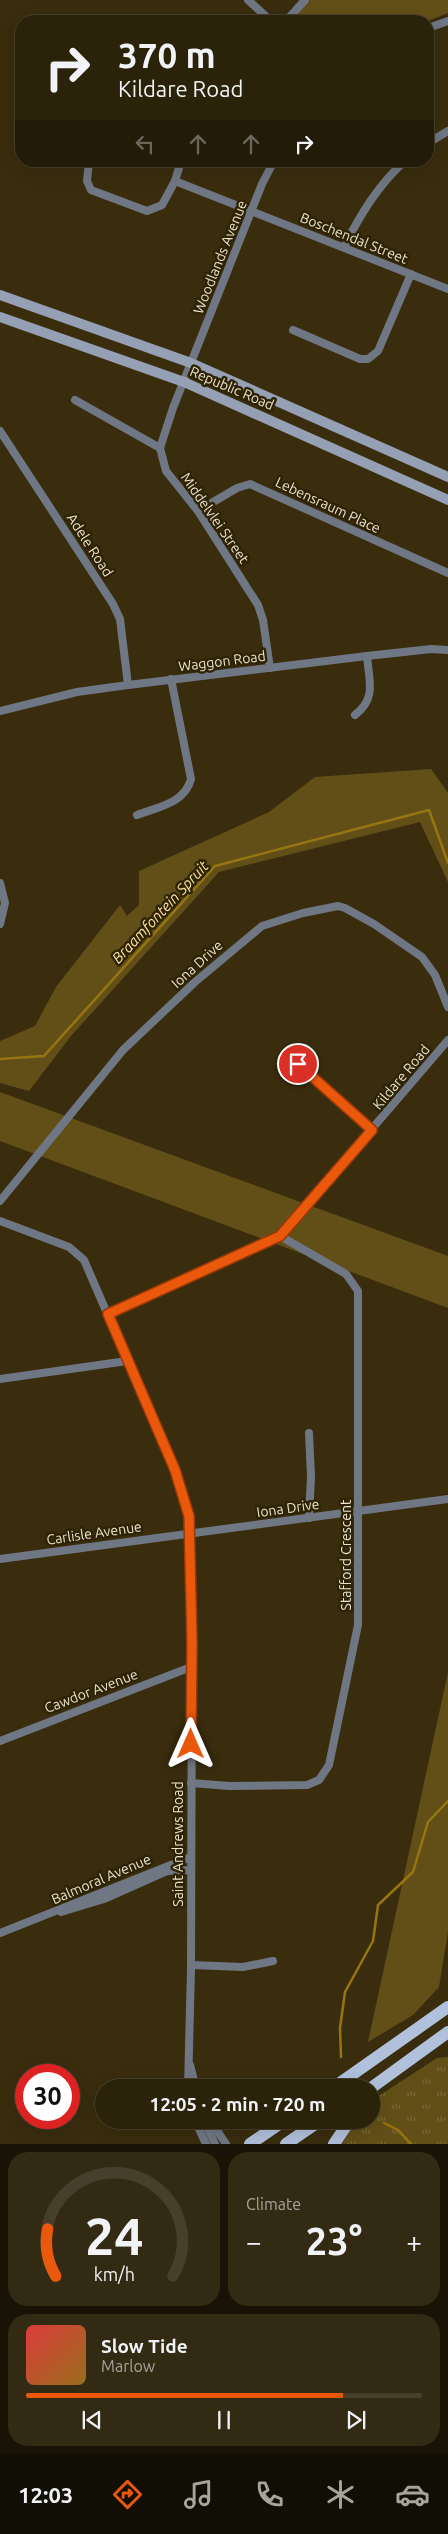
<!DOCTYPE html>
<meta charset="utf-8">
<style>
:root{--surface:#2b220a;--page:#332a13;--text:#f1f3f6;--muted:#a6a49c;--line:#473f2b;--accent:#ea580c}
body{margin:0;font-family:Ubuntu,sans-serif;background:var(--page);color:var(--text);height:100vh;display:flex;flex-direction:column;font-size:19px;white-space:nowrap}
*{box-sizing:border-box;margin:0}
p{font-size:16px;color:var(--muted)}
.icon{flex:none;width:28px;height:28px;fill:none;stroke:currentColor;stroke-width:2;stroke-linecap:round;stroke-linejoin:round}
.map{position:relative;height:2144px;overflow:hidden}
.sheet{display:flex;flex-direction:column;gap:8px;padding:8px;background:#181306;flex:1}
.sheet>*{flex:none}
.guide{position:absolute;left:15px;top:15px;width:419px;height:152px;border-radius:20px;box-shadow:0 5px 20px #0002,0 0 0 1px var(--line);background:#2b220a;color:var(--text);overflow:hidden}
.speed{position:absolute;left:15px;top:2064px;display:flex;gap:10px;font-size:25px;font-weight:700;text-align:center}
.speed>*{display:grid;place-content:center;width:65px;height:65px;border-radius:50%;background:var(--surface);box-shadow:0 5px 20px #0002,0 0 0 1px var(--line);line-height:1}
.speed .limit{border:8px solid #d22;background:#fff;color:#111}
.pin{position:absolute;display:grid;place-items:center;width:42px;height:42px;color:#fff;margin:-21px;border:2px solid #fff;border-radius:50%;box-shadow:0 1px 5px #0007}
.me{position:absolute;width:55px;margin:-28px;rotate:0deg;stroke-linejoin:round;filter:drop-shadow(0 0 4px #0008)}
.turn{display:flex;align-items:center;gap:18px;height:105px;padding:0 20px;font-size:22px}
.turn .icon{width:65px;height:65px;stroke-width:2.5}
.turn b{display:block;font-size:35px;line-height:42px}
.lanes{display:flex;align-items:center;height:48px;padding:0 20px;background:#0003;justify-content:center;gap:25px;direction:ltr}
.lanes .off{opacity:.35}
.big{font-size:38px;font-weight:700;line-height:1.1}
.sheet .widget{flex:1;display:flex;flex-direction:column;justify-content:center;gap:8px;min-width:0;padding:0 18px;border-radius:20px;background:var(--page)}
.sheet .dial{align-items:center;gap:0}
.dial svg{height:130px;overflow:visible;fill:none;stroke:var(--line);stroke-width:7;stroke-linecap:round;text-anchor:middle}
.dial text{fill:var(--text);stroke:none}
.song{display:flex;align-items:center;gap:15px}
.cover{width:60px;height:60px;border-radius:8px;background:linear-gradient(135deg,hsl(0 70% 55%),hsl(40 70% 35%))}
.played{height:5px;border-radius:2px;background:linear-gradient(90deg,var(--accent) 80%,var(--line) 80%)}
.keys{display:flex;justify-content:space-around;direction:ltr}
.heat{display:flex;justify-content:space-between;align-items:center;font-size:28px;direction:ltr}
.sheet .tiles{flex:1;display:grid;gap:8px;grid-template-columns:1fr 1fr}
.widget:last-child{grid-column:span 2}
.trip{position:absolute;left:95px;top:2079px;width:285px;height:50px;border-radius:25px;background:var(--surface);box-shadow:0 5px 20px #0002,0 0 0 1px var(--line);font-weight:700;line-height:50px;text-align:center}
.tabs{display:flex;height:80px;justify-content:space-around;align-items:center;background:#110e04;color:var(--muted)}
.tabs .icon{width:35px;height:35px}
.tabs .selected{color:var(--accent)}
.tabs b{font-size:22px;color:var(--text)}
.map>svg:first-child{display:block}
.grass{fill:url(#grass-tufts)}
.park{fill:#624f18}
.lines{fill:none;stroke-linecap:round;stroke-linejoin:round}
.stream{stroke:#957610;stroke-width:2.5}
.street{stroke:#707784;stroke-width:8}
.secondary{stroke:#95a0b5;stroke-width:10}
.primary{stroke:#b1c0db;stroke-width:12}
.route-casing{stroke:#983908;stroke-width:12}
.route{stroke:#ea580c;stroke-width:9}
.labels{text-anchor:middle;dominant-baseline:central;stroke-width:5;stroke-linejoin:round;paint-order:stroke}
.street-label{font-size:14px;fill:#e9e2d1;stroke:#2e2404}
.water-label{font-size:15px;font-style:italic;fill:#fbe2a1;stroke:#2e2404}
</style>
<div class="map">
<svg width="448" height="2144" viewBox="0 0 448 2144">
<defs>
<pattern id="grass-tufts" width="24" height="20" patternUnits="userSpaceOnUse" patternTransform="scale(1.25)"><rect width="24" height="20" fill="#624f18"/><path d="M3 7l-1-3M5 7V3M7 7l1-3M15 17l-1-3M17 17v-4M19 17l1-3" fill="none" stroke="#786839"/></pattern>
</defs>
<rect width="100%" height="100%" fill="#392d0e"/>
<path class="grass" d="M448,2057V2144H342L357,2120H371V2101L437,2058Z"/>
<g class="park">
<path d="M310,0H448V13L428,21H290Z"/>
<path d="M431,769L448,793V882L420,822L219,872L71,1036L29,1091L0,1083V1041L35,1026L56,987L120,905L127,916L139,905V871L269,812L315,777Z"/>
<path d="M0,1092L448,1256V1308L0,1141Z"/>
<path d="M448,1672V1932L439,1987L413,2015L368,2042Z"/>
</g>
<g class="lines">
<g class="stream">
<path d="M0,1059L44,1056L215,866L429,810L448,863"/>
<path d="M341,2057L340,2028L345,1992L373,1941L378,1905L413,1872L428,1822L448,1801"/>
<path d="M384,2123L398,2130L411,2144"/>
</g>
<g class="street">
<path d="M248,0L271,21"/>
<path d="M286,21L305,0"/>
<path d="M428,28L448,21"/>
<path d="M428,143L448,131"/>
<path d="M89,161L87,181L91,190L147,211L162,205L175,181L181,161"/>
<path d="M175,181L448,289"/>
<path d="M344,247C360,215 378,185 405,161"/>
<path d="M293,330L360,359H368L378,351L411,274"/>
<path d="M75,400L160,448"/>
<path d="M0,431L113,604L120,619L128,685"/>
<path d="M198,511L237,488L250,484L448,573"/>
<path d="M270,668L263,620L258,605L198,511L166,471L160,448L173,408L262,184L274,161"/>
<path d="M0,711L77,692L128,685L367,656L431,649L448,650"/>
<path d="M355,715C377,698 369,681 367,656"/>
<path d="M137,815C158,807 185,803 191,779L171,679"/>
<path d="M0,883L5,903L0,924"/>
<path d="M298,1064L372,1130"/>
<path d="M0,1201L123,1050L195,982L262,926L303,913L338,906L345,908L374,924L422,957L435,975L448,1007"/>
<path d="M0,1221L69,1247L84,1260L175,1470L189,1516L192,1643L191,1969L188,2088"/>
<path d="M108,1313L280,1236L448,1040"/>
<path d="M0,1379L127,1361"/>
<path d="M309,1518L311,1477L309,1433"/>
<path d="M0,1559L448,1499"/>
<path d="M0,1741L191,1667"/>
<path d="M191,1783L229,1786L307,1785L319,1780L329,1765L358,1625V1291L346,1274L280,1236"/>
<path d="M61,1912L104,1899L167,1871L190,1870"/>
<path d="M0,1933L191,1857"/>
<path d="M191,1965L243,1967L273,1961"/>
<path d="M190,2065L196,2088"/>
<path d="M195,2120L206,2144"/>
<path d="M204,2120L215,2144"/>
<path d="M210,2120L226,2144"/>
</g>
<g class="secondary">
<path d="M0,295L191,363L448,477"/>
<path d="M0,317L184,382L448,500"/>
</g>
<g class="primary">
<path d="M333,2088L448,2007"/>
<path d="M371,2088L448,2032"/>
<path d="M250,2144L285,2120"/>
<path d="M286,2144L321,2120"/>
<path d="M334,2144L350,2120"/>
</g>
</g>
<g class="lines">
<g class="route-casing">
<path id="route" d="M191,1744L192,1642L189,1516L175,1470L108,1314L280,1236L372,1130L298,1064"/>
</g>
<use href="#route" class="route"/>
</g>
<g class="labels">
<g class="street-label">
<text transform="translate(354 238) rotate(22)">Boschendal Street</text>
<text transform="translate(220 257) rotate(-68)">Woodlands Avenue</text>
<text transform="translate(232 388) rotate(23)">Republic Road</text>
<text transform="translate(328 505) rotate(25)">Lebensraum Place</text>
<text transform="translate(215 518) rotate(55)">Middelvlei Street</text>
<text transform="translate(90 545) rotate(57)">Adele Road</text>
<text transform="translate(222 661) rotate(-7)">Waggon Road</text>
<text transform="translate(197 964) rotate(-42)">Iona Drive</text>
<text transform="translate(401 1077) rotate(-50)">Kildare Road</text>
<text transform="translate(288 1508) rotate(-8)">Iona Drive</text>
<text transform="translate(94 1533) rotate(-8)">Carlisle Avenue</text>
<text transform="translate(346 1555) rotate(-90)">Stafford Crescent</text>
<text transform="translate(91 1691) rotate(-21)">Cawdor Avenue</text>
<text transform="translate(178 1844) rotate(-90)">Saint Andrews Road</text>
<text transform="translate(101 1879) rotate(-23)">Balmoral Avenue</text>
</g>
<g class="water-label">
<text transform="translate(160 912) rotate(-47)">Braamfontein Spruit</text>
</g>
</g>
</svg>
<div class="speed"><div class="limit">30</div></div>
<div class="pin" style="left:298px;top:1064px;background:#d93025"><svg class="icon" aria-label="arrive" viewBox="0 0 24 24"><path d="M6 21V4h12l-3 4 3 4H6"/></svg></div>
<svg class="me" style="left:191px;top:1744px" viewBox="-20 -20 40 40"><path d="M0-17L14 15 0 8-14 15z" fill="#ea580c" stroke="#fff" stroke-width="4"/></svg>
<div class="trip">12:05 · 2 min · 720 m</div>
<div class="guide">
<div class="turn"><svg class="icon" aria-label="right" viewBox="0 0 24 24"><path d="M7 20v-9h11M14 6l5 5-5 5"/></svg><div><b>370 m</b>Kildare Road</div></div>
<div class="lanes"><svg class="icon off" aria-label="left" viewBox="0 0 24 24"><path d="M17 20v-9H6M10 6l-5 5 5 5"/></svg><svg class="icon off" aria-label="ahead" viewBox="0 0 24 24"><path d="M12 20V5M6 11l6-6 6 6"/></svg><svg class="icon off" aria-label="ahead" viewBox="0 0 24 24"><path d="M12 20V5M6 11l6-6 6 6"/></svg><svg class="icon" aria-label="right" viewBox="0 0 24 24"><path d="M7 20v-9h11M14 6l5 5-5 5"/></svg></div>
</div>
</div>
<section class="sheet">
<div class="tiles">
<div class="widget dial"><svg viewBox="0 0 100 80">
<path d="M14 69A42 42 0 1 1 86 69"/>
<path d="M14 69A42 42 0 0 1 9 40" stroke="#ea580c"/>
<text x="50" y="56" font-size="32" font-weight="700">24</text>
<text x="50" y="72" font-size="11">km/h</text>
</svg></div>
<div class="widget"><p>Climate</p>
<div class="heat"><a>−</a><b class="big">23°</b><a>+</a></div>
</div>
<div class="widget">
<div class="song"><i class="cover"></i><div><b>Slow Tide</b><p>Marlow</p></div></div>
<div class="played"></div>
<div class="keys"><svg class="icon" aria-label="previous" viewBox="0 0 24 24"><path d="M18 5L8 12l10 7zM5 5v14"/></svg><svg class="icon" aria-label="pause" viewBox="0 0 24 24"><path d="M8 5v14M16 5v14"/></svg><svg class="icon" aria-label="next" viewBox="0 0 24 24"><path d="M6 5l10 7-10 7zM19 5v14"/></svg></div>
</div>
</div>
</section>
<nav class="tabs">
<b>12:03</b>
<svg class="icon selected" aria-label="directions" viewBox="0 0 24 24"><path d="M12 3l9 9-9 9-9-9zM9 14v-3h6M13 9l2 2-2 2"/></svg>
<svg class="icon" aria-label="music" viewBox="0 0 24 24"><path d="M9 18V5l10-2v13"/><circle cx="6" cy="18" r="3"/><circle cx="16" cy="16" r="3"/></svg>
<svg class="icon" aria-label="phone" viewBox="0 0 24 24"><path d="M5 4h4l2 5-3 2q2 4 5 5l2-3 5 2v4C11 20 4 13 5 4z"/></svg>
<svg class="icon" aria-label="climate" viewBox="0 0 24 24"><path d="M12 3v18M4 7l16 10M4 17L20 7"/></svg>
<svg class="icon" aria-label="car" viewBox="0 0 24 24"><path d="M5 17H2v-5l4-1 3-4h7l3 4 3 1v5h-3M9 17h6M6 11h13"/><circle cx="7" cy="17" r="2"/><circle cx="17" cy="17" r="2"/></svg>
</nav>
